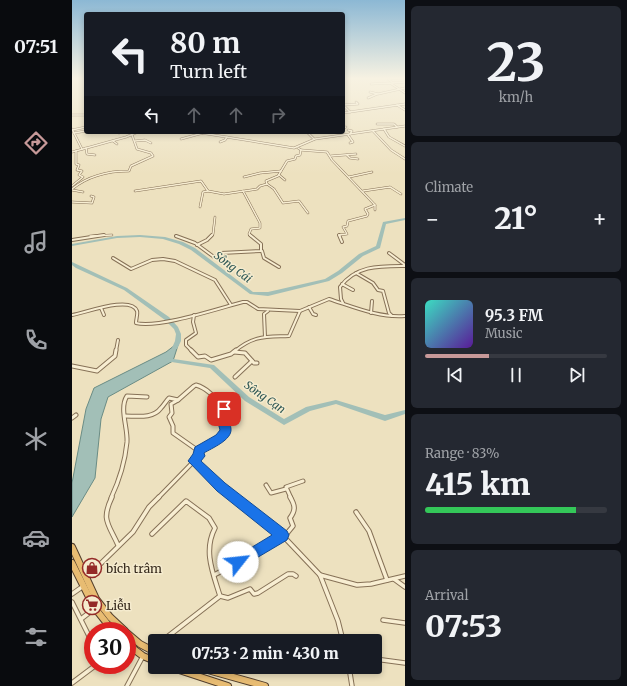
<!DOCTYPE html>
<meta charset="utf-8">
<style>
:root{--surface:#171b24;--page:#242831;--text:#f1f3f6;--muted:#9ea1a6;--line:#363941;--accent:#c79999}
body{margin:0;font-family:Merriweather,serif;background:var(--page);color:var(--text);height:100vh;display:flex;flex-direction:column;font-size:15px;white-space:nowrap}
*{box-sizing:border-box;margin:0}
p{font-size:13px;color:var(--muted)}
.icon{flex:none;width:22px;height:22px;fill:none;stroke:currentColor;stroke-width:2;stroke-linecap:round;stroke-linejoin:round}
.map{position:relative;flex:1;overflow:hidden}
.details{display:flex;flex-direction:column;gap:6px;padding:6px;background:#0d0f14;width:222px}
.details>*{flex:none}
.hud{position:absolute;left:12px;top:12px;width:261px;height:122px;border-radius:4px;box-shadow:0 2px 6px #0003;background:#171b24;color:var(--text);overflow:hidden}
.speed{position:absolute;left:12px;top:622px;display:flex;gap:8px;font-size:20px;font-weight:700;text-align:center}
.speed>*{display:grid;place-content:center;width:52px;height:52px;border-radius:50%;background:var(--surface);box-shadow:0 2px 6px #0003;line-height:1}
.speed .limit{border:6px solid #d22;background:#fff;color:#111}
.pin{position:absolute;display:grid;place-items:center;width:34px;height:34px;color:#fff;margin:-17px;border-radius:8px;box-shadow:0 2px 6px #0006}
.me{position:absolute;width:44px;margin:-22px;rotate:61deg;stroke-linejoin:round;filter:drop-shadow(0 0 3px #0008)}
.turn{display:flex;align-items:center;gap:14px;height:84px;padding:0 20px;font-size:18px}
.turn .icon{width:52px;height:52px;stroke-width:2.5}
.turn b{display:block;font-size:28px;line-height:34px}
.lanes{display:flex;align-items:center;height:38px;padding:0 20px;background:#0003;justify-content:center;gap:20px;direction:ltr}
.lanes .off{opacity:.35}
.big{font-size:30px;font-weight:800;line-height:1.1}
.details .tile{flex:1;display:flex;flex-direction:column;justify-content:center;gap:6px;min-width:0;padding:0 14px;border-radius:6px;background:var(--page)}
.details .dial{align-items:center;gap:0}
.dial b{font-size:52px;line-height:1}
.song{display:flex;align-items:center;gap:12px}
.cover{width:48px;height:48px;border-radius:6px;background:linear-gradient(135deg,hsl(170 70% 55%),hsl(270 70% 35%))}
.played{height:4px;border-radius:2px;background:linear-gradient(90deg,var(--accent) 35%,var(--line) 35%)}
.keys{display:flex;justify-content:space-around;direction:ltr}
.heat{display:flex;justify-content:space-between;align-items:center;font-size:22px;direction:ltr}
.charge{height:6px;border-radius:3px;background:linear-gradient(90deg,#34c759 83%,var(--line) 0)}
.trip{position:absolute;left:76px;top:634px;width:234px;height:40px;border-radius:4px;background:var(--surface);box-shadow:0 2px 6px #0003;font-weight:800;line-height:40px;text-align:center}
main{display:flex;flex:1;min-height:0}
.tabs{display:flex;flex-direction:column;width:72px;justify-content:space-around;align-items:center;background:#090b0e;color:var(--muted)}
.tabs .icon{width:28px;height:28px}
.tabs .active{color:var(--accent)}
.tabs b{font-size:18px;color:var(--text)}
.map>svg:first-child{display:block}
.water{fill:#a2bfb7;stroke:#6a8c85}
.lines{fill:none;stroke-linecap:round;stroke-linejoin:round}
.river{fill:#a2bfb7;fill-rule:evenodd}
.minor-far3-casing{stroke:#867157;stroke-width:2.5}
.minor-far2-casing{stroke:#867157;stroke-width:4}
.minor-far1-casing{stroke:#867157;stroke-width:5}
.minor-casing{stroke:#867157;stroke-width:5.5}
.trunk-casing{stroke:#533f2c;stroke-width:8}
.minor-far3{stroke:#f8eed2;stroke-width:1.5}
.minor-far2{stroke:#f8eed2;stroke-width:2}
.minor-far1{stroke:#f8eed2;stroke-width:3}
.minor{stroke:#f8eed2;stroke-width:3.5}
.trunk{stroke:#e8bc72;stroke-width:6}
.route{fill:#1a73e8;stroke:#114b97}
.labels{text-anchor:middle;dominant-baseline:central;stroke-width:3;stroke-linejoin:round;paint-order:stroke}
.water-label{font-size:11px;font-style:italic;fill:#2b5553;stroke:#f5ebce}
.near-poi-label{font-size:12px;fill:#35291c;stroke:#f5ebce;text-anchor:start}
</style>
<main>
<nav class="tabs">
<b>07:51</b>
<svg class="icon active" aria-label="directions" viewBox="0 0 24 24"><path d="M12 3l9 9-9 9-9-9zM9 14v-3h6M13 9l2 2-2 2"/></svg>
<svg class="icon" aria-label="music" viewBox="0 0 24 24"><path d="M9 18V5l10-2v13"/><circle cx="6" cy="18" r="3"/><circle cx="16" cy="16" r="3"/></svg>
<svg class="icon" aria-label="phone" viewBox="0 0 24 24"><path d="M5 4h4l2 5-3 2q2 4 5 5l2-3 5 2v4C11 20 4 13 5 4z"/></svg>
<svg class="icon" aria-label="climate" viewBox="0 0 24 24"><path d="M12 3v18M4 7l16 10M4 17L20 7"/></svg>
<svg class="icon" aria-label="car" viewBox="0 0 24 24"><path d="M5 17H2v-5l4-1 3-4h7l3 4 3 1v5h-3M9 17h6M6 11h13"/><circle cx="7" cy="17" r="2"/><circle cx="17" cy="17" r="2"/></svg>
<svg class="icon" aria-label="filters" viewBox="0 0 24 24"><path d="M4 7h16M4 17h16"/><circle cx="9" cy="7" r="2"/><circle cx="15" cy="17" r="2"/></svg>
</nav>
<div class="map">
<svg width="333" height="686" viewBox="0 0 333 686">
<rect width="100%" height="100%" fill="#ede1bf"/>
<path class="water" d="M107,342L101,361L36,397L29,419L23,478L0,517V483L14,409L22,388L94,352Z"/>
<g class="lines">
<g class="river">
<path d="M333,218V220L314,224L308,248L291,256L270,273L257,281L196,296L178,294L119,250L107,244L91,239L68,237L45,238L0,246V244L45,236L68,235L93,237L111,242L123,248L181,292H196L253,279L266,271L287,254L304,246L311,222Z"/>
<path d="M0,262L55,288L97,317L106,327L109,334V341L105,349H101L100,348L103,341L104,334L102,329L93,320L52,290L4,268L0,265Z"/>
<path d="M95,358L142,365L177,397L212,419L234,407L264,400L313,415L333,410V414L313,421L264,404L238,411L212,425L173,401L138,368L93,361L92,360Z"/>
</g>
<g class="minor-far3-casing">
<g id="minor-far3">
<path d="M327,78H333"/>
<path d="M320,83L333,82"/>
<path d="M321,83L316,79L327,78"/>
<path d="M299,84L318,83L333,93"/>
<path d="M298,92L306,94L333,88"/>
<path d="M296,98L305,94"/>
<path d="M271,105L286,104L284,102"/>
<path d="M271,105L278,112"/>
<path d="M325,105L333,110"/>
<path d="M271,113L333,104"/>
<path d="M0,115H14"/>
<path d="M305,124H322L325,127"/>
<path d="M271,128L274,127"/>
<path d="M0,129L10,149"/>
<path d="M312,129L317,137L333,146"/>
<path d="M0,130L14,127"/>
<path d="M276,130L280,131L278,134"/>
<path d="M301,131L319,150L333,159"/>
<path d="M44,132L47,133"/>
<path d="M123,132L222,148L243,139L333,126"/>
<path d="M235,132L242,139"/>
<path d="M2,133L14,131"/>
<path d="M139,134L148,132"/>
<path d="M276,135L281,142L278,143"/>
<path d="M109,139L131,133"/>
<path d="M41,141L45,144"/>
<path d="M63,141L73,140L79,143"/>
<path d="M148,142L153,140L155,137"/>
<path d="M14,148L15,154L23,155"/>
<path d="M229,150L255,152L260,160L303,205L293,209L296,214L295,216L276,221L275,226L271,227L275,234L267,235L268,236"/>
<path d="M0,152L54,137L66,132"/>
<path d="M275,155L278,158L286,159"/>
<path d="M259,156L284,154"/>
<path d="M207,175L213,180"/>
<path d="M172,177L188,173L209,171"/>
<path d="M277,177L300,172"/>
<path d="M195,184L202,189L211,203L227,201L236,213"/>
<path d="M0,186L11,177L7,175L10,171L5,170L7,165L4,164V151"/>
<path d="M0,189C16,176 37,171 57,171L59,166L81,156L79,153L65,149L60,135"/>
<path d="M0,190L11,192"/>
<path d="M63,191L129,181L136,191L152,194L185,189L188,186L195,184L194,181L206,176L215,161L223,159L224,156L228,155L229,150L226,148"/>
<path d="M171,191L188,223V228L179,229L177,234L179,236"/>
<path d="M291,191L318,187L329,194"/>
<path d="M0,202L20,203L22,197L19,196"/>
<path d="M303,205V210"/>
<path d="M128,207L131,192L136,191"/>
<path d="M18,236L40,235"/>
<path d="M139,236L141,234L143,217"/>
</g>
</g>
<g class="minor-far2-casing">
<g id="minor-far2">
<path d="M267,235L270,242"/>
<path d="M104,236L123,243L142,257L147,256L149,253L189,251V244L178,235"/>
<path d="M0,240L32,235"/>
<path d="M125,245L135,240L140,235"/>
<path d="M190,251L192,258L207,267"/>
<path d="M317,253L333,265"/>
<path d="M41,258L59,269L80,260L91,259L103,261L143,280L159,305"/>
<path d="M284,273L301,283L306,290L311,291L317,313L320,316"/>
<path d="M270,284L281,290"/>
<path d="M271,303L269,299L268,287C284,265 308,266 333,266"/>
<path d="M237,307L241,314L244,315"/>
<path d="M29,308L32,315"/>
<path d="M299,313L300,301"/>
<path d="M0,315C13,313 59,295 65,311C66,314 64,319 64,323C85,329 148,308 171,302H175L186,309L228,311L257,299C282,307 307,318 333,316"/>
<path d="M193,337L192,314L196,311"/>
<path d="M44,351L46,340"/>
<path d="M120,351L114,345V340L124,333L121,322L122,315"/>
<path d="M163,351C182,335 194,337 217,336L228,311"/>
</g>
</g>
<g class="minor-far1-casing">
<g id="minor-far1">
<path d="M119,350L126,357L133,356L139,360L159,354L164,350"/>
<path d="M162,352L173,353L182,363H185"/>
<path d="M0,366L25,371L43,356L44,350"/>
<path d="M163,377L180,361"/>
<path d="M53,416C65,416 81,419 89,408C92,405 94,401 97,398L106,400L122,386L124,385C138,389 145,401 154,411L150,419L154,429L148,438L127,450"/>
<path d="M0,418L4,415"/>
<path d="M122,461L163,498"/>
<path d="M194,485L199,493L214,489"/>
<path d="M39,498C48,479 53,462 55,442C56,428 47,408 55,396L75,397"/>
<path d="M86,498L127,456L128,452L101,433V426L97,417L100,413L99,404L106,400"/>
<path d="M219,498L214,487L231,481"/>
</g>
</g>
<g class="minor-casing">
<g id="minor">
<path d="M40,497C29,520 36,523 46,545"/>
<path d="M161,497L212,537L248,575L266,621L271,641"/>
<path d="M284,512L297,531L315,580"/>
<path d="M80,534L114,501L137,518L143,528C131,551 141,573 148,596L90,641"/>
<path d="M212,537L221,526L218,518C224,510 223,505 218,497"/>
<path d="M142,575L179,556L211,535"/>
<path d="M248,575L285,585L299,584L333,576"/>
<path d="M15,577L61,532L77,507L87,497"/>
<path d="M322,579L333,587"/>
<path d="M0,594L10,587"/>
<path d="M148,596L156,598L178,589L182,594L186,593L216,574H221L224,576"/>
<path d="M0,602L21,644"/>
<path d="M9,619L22,609"/>
<path d="M311,620L333,623"/>
<path d="M303,659L333,663"/>
<path d="M277,667L280,686"/>
<path d="M0,683L24,665"/>
<path d="M55,686L71,656"/>
</g>
</g>
<g class="trunk-casing">
<g id="trunk">
<path d="M0,547L24,599L38,617L53,631"/>
<path d="M0,563L22,607L41,631"/>
<path d="M55,633L68,644L83,652"/>
<path d="M55,644L71,656L83,661"/>
<path d="M98,667L156,686"/>
<path d="M125,667L193,686"/>
</g>
</g>
<use href="#minor-far3" class="minor-far3"/>
<use href="#minor-far2" class="minor-far2"/>
<use href="#minor-far1" class="minor-far1"/>
<use href="#minor" class="minor"/>
<use href="#trunk" class="trunk"/>
</g>
<linearGradient id="sky" x2="0" y2="1"><stop stop-color="#8cb8d4"/><stop offset="0.45" stop-color="#f7f2e2"/><stop offset="1" stop-color="#f7f2e2" stop-opacity="0"/></linearGradient>
<rect width="333" height="174" fill="url(#sky)"/>
<path class="route" d="M152,405L156,406L159,413L156,419C157,422 159,426 159,429C160,440 140,448 132,453L133,456L129,461L153,483L215,531L217,535L215,540L166,569L162,567L160,562L162,558L200,535L145,491L116,461L121,454L123,447L144,435L148,430L145,419L148,413L147,409L148,406Z"/>
<defs>
<g id="shop-ring" transform="scale(1)"><circle r="9.5" fill="#f5ebce" stroke="#942a28" stroke-width="1.5"/><path d="M-5-2.5h2.3a2.7 3.5 0 0 1 5.4 0H5L5.5 6h-11ZM-1.5-2.5h3a1.5 2.3 0 0 0-3 0Z" fill="#942a28"/></g>
<g id="supermarket-ring" transform="scale(1)"><circle r="9.5" fill="#f5ebce" stroke="#942a28" stroke-width="1.5"/><path d="M-6-5.5h2.5l.6 2H6L4.5 2H-2.5L-4.4-4H-6ZM-1.5 3.2a1.3 1.3 0 1 0 .1 0ZM3 3.2a1.3 1.3 0 1 0 .1 0Z" fill="#942a28"/></g>
</defs>
<g fill-rule="evenodd">
<use href="#shop-ring" x="20" y="568"/>
<use href="#supermarket-ring" x="20" y="605"/>
</g>
<g class="labels">
<g class="water-label">
<text transform="translate(161 267) rotate(37)">Sông Cái</text>
<text transform="translate(193 397) rotate(35)">Sông Cạn</text>
</g>
<g class="near-poi-label">
<text x="34" y="568">bích trâm</text>
<text x="34" y="605">Liễu</text>
</g>
</g>
</svg>
<div class="speed"><div class="limit">30</div></div>
<div class="pin" style="left:152px;top:409px;background:#d93025"><svg class="icon" aria-label="arrive" viewBox="0 0 24 24"><path d="M6 21V4h12l-3 4 3 4H6"/></svg></div>
<svg class="me" style="left:166px;top:562px" viewBox="-20 -20 40 40"><circle r="19" fill="#fff"/><path d="M0-13L10 11 0 6-10 11z" fill="#1a73e8"/></svg>
<div class="trip">07:53 · 2 min · 430 m</div>
<div class="hud">
<div class="turn"><svg class="icon" aria-label="left" viewBox="0 0 24 24"><path d="M17 20v-9H6M10 6l-5 5 5 5"/></svg><div><b>80 m</b>Turn left</div></div>
<div class="lanes"><svg class="icon" aria-label="left" viewBox="0 0 24 24"><path d="M17 20v-9H6M10 6l-5 5 5 5"/></svg><svg class="icon off" aria-label="ahead" viewBox="0 0 24 24"><path d="M12 20V5M6 11l6-6 6 6"/></svg><svg class="icon off" aria-label="ahead" viewBox="0 0 24 24"><path d="M12 20V5M6 11l6-6 6 6"/></svg><svg class="icon off" aria-label="right" viewBox="0 0 24 24"><path d="M7 20v-9h11M14 6l5 5-5 5"/></svg></div>
</div>
</div>
<section class="details">
<div class="tile dial"><b>23</b><p>km/h</p></div>
<div class="tile"><p>Climate</p>
<div class="heat"><a>−</a><b class="big">21°</b><a>+</a></div>
</div>
<div class="tile">
<div class="song"><i class="cover"></i><div><b>95.3 FM</b><p>Music</p></div></div>
<div class="played"></div>
<div class="keys"><svg class="icon" aria-label="previous" viewBox="0 0 24 24"><path d="M18 5L8 12l10 7zM5 5v14"/></svg><svg class="icon" aria-label="pause" viewBox="0 0 24 24"><path d="M8 5v14M16 5v14"/></svg><svg class="icon" aria-label="next" viewBox="0 0 24 24"><path d="M6 5l10 7-10 7zM19 5v14"/></svg></div>
</div>
<div class="tile"><p>Range · 83%</p><b class="big">415 km</b><div class="charge"></div></div>
<div class="tile"><p>Arrival</p><b class="big">07:53</b></div>
</section>
</main>
